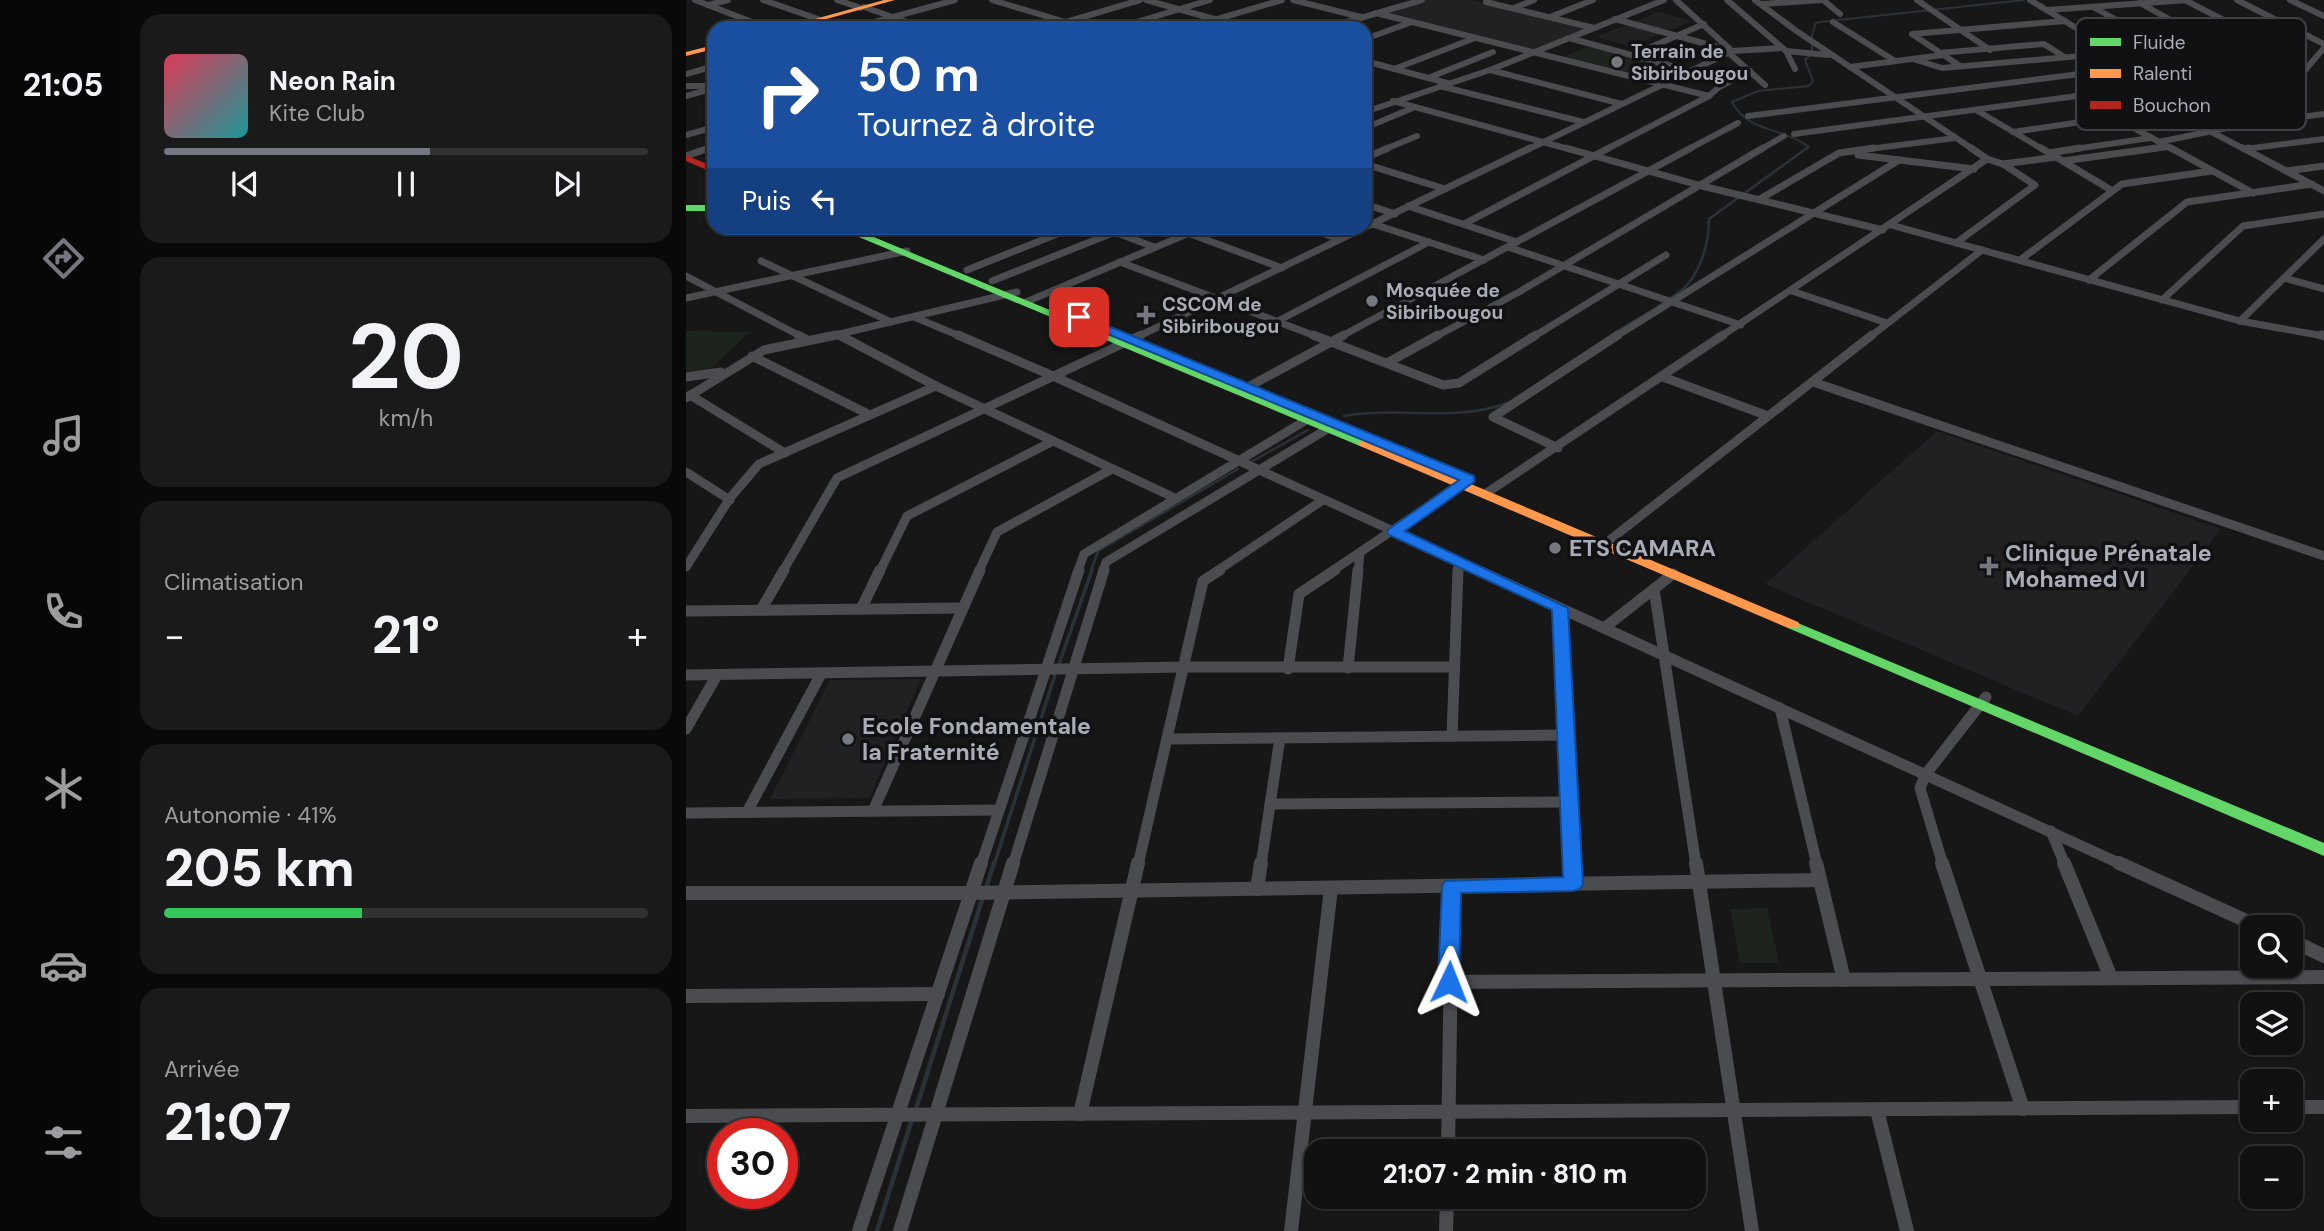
<!DOCTYPE html>
<html lang="fr">
<meta charset="utf-8">
<style>
:root{--surface:#111;--page:#1a1a1a;--text:#f1f3f6;--muted:#9c9d9f;--line:#303131;--accent:#757880}
body{margin:0;font-family:"DM Sans",sans-serif;background:var(--page);color:var(--text);height:100vh;display:flex;flex-direction:column;font-size:26px;white-space:nowrap}
*{box-sizing:border-box;margin:0}
p{font-size:23px;color:var(--muted)}
.icon{flex:none;width:38px;height:38px;fill:none;stroke:currentColor;stroke-width:2;stroke-linecap:round;stroke-linejoin:round}
.map{position:relative;flex:1;overflow:hidden}
.sheet{display:flex;flex-direction:column;gap:14px;padding:14px;background:#090909;width:560px}
.sheet>*{flex:none}
.top-card{position:absolute;left:21px;top:21px;width:665px;height:214px;border-radius:21px;box-shadow:0 2px 5px #0004,0 0 0 2px var(--line);background:#1a4fa0;color:#fff;overflow:hidden}
.tools{position:absolute;left:1554px;top:915px;display:grid;gap:14px}
.tools a{display:grid;place-items:center;width:63px;height:63px;border-radius:14px;background:var(--surface);box-shadow:0 2px 5px #0004,0 0 0 2px var(--line);font-size:35px}
.speed{position:absolute;left:21px;top:1118px;display:flex;gap:14px;font-size:35px;font-weight:700;text-align:center}
.speed>*{display:grid;place-content:center;width:91px;height:91px;border-radius:50%;background:var(--surface);box-shadow:0 2px 5px #0004,0 0 0 2px var(--line);line-height:1}
.speed .limit{border:10px solid #d22;background:#fff;color:#111}
.pin{position:absolute;display:grid;place-items:center;width:60px;height:60px;color:#fff;margin:-30px;border-radius:14px;box-shadow:0 4px 10px #0006}
.me{position:absolute;width:77px;margin:-38px;rotate:2deg;stroke-linejoin:round;filter:drop-shadow(0 0 5px #0008)}
.turn{display:flex;align-items:center;gap:24px;height:147px;padding:0 35px;font-size:32px}
.turn .icon{width:91px;height:91px;stroke-width:2.5}
.turn b{display:block;font-size:49px;line-height:60px}
.then{display:flex;align-items:center;height:66px;padding:0 35px;background:#0003;gap:14px;font-size:26px}
.big{font-size:52px;font-weight:800;line-height:1.1}
.sheet .tile{flex:1;display:flex;flex-direction:column;justify-content:center;gap:10px;min-width:0;padding:0 24px;border-radius:21px;background:var(--page)}
.sheet .dial{align-items:center;gap:0}
.dial b{font-size:91px;line-height:1}
.song{display:flex;align-items:center;gap:21px}
.cover{width:84px;height:84px;border-radius:10px;background:linear-gradient(135deg,hsl(350 70% 55%),hsl(180 70% 35%))}
.played{height:7px;border-radius:4px;background:linear-gradient(90deg,var(--accent) 55%,var(--line) 55%)}
.keys{display:flex;justify-content:space-around;direction:ltr}
.heat{display:flex;justify-content:space-between;align-items:center;font-size:38px;direction:ltr}
.charge{height:10px;border-radius:5px;background:linear-gradient(90deg,#34c759 41%,var(--line) 0)}
.trip{position:absolute;left:618px;top:1139px;width:402px;height:70px;border-radius:21px;background:var(--surface);box-shadow:0 2px 5px #0004,0 0 0 2px var(--line);font-weight:800;line-height:70px;text-align:center}
main{display:flex;flex:1;min-height:0}
.tabs{display:flex;flex-direction:column;width:126px;justify-content:space-around;align-items:center;background:#070707;color:var(--muted)}
.tabs .icon{width:49px;height:49px}
.tabs .on{color:var(--accent)}
.tabs b{font-size:32px;color:var(--text)}
.map>svg:first-child{display:block}
.built{fill:#212123}
.green{fill:#1d241e}
.lines{fill:none;stroke-linecap:round;stroke-linejoin:round}
.stream-far3{stroke:#2a3239;stroke-width:2}
.stream-far2{stroke:#2a3239;stroke-width:2.5}
.stream-far1{stroke:#2a3239;stroke-width:3.5}
.stream{stroke:#2a3239;stroke-width:4.5}
.street-far4{stroke:#4b4c50;stroke-width:6}
.street-far3{stroke:#4b4c50;stroke-width:7}
.street-far2{stroke:#4b4c50;stroke-width:9}
.street-far1{stroke:#4b4c50;stroke-width:11}
.street{stroke:#4b4c50;stroke-width:14}
.fast{fill:#63d668;fill-rule:evenodd}
.slow{fill:#ff974d;fill-rule:evenodd}
.jam{fill:#b3261e;fill-rule:evenodd}
.route{fill:#1a73e8;stroke:#114b97;stroke-width:2}
.poi-dot{fill:#757880;stroke:#111113;stroke-width:2.5}
.labels{text-anchor:middle;dominant-baseline:central;stroke-width:7;stroke-linejoin:round;paint-order:stroke}
.far-poi-label{font-size:19px;font-weight:bold;fill:#a8adb8;stroke:#111113;text-anchor:start}
.poi-label{font-size:23px;font-weight:bold;fill:#a8adb8;stroke:#111113;text-anchor:start}
.key{fill:#111113;stroke:#3e4045;stroke-width:2}
.key-label{font-size:19px;fill:#a8adb8}
</style>
<main>
<nav class="tabs">
<b>21:05</b>
<svg class="icon on" aria-label="directions" viewBox="0 0 24 24"><path d="M12 3l9 9-9 9-9-9zM9 14v-3h6M13 9l2 2-2 2"/></svg>
<svg class="icon" aria-label="music" viewBox="0 0 24 24"><path d="M9 18V5l10-2v13"/><circle cx="6" cy="18" r="3"/><circle cx="16" cy="16" r="3"/></svg>
<svg class="icon" aria-label="phone" viewBox="0 0 24 24"><path d="M5 4h4l2 5-3 2q2 4 5 5l2-3 5 2v4C11 20 4 13 5 4z"/></svg>
<svg class="icon" aria-label="climate" viewBox="0 0 24 24"><path d="M12 3v18M4 7l16 10M4 17L20 7"/></svg>
<svg class="icon" aria-label="car" viewBox="0 0 24 24"><path d="M5 17H2v-5l4-1 3-4h7l3 4 3 1v5h-3M9 17h6M6 11h13"/><circle cx="7" cy="17" r="2"/><circle cx="17" cy="17" r="2"/></svg>
<svg class="icon" aria-label="filters" viewBox="0 0 24 24"><path d="M4 7h16M4 17h16"/><circle cx="9" cy="7" r="2"/><circle cx="15" cy="17" r="2"/></svg>
</nav>
<section class="sheet">
<div class="tile">
<div class="song"><i class="cover"></i><div><b>Neon Rain</b><p>Kite Club</p></div></div>
<div class="played"></div>
<div class="keys"><svg class="icon" aria-label="previous" viewBox="0 0 24 24"><path d="M18 5L8 12l10 7zM5 5v14"/></svg><svg class="icon" aria-label="pause" viewBox="0 0 24 24"><path d="M8 5v14M16 5v14"/></svg><svg class="icon" aria-label="next" viewBox="0 0 24 24"><path d="M6 5l10 7-10 7zM19 5v14"/></svg></div>
</div>
<div class="tile dial"><b>20</b><p>km/h</p></div>
<div class="tile"><p>Climatisation</p>
<div class="heat"><a>−</a><b class="big">21°</b><a>+</a></div>
</div>
<div class="tile"><p>Autonomie · 41%</p><b class="big">205 km</b><div class="charge"></div></div>
<div class="tile"><p>Arrivée</p><b class="big">21:07</b></div>
</section>
<div class="map">
<svg width="1638" height="1231" viewBox="0 0 1638 1231">
<rect width="100%" height="100%" fill="#171717"/>
<g class="built">
<path d="M740,0H787L901,28L843,51L700,14Z"/>
<path d="M973,12L1007,21L945,46L910,37Z"/>
<path d="M1251,431L1535,529L1392,716L1079,584Z"/>
<path d="M235,679L183,798L84,799L144,680Z"/>
</g>
<g class="green">
<path d="M906,45L988,65L957,79L874,58Z"/>
<path d="M0,331L64,332L22,371L0,372Z"/>
<path d="M1081,908L1093,963H1054L1044,909Z"/>
</g>
<g class="lines">
<g class="stream-far3">
<path d="M1126,52V35L1130,23L1134,22L1338,0"/>
<path d="M1119,150L1123,147C1097,127 1062,133 1046,102L1072,91L1123,86L1127,81L1119,60L1125,54"/>
</g>
<g class="stream-far2">
<path d="M930,332C947,321 988,299 1000,286C1016,269 1023,241 1023,219L1121,148"/>
<path d="M658,416C713,406 768,423 821,403"/>
<path d="M563,463L622,430"/>
<path d="M405,571L412,551L552,469"/>
</g>
<g class="stream-far1">
<path d="M373,664L406,570"/>
<path d="M308,865L369,675"/>
</g>
<g class="stream">
<path d="M301,885L308,863"/>
<path d="M229,1112L296,900"/>
<path d="M191,1231L226,1119"/>
</g>
<g class="street-far4">
<path d="M9,0L81,28"/>
<path d="M77,0L132,19"/>
<path d="M151,0L175,8"/>
<path d="M306,0L399,28"/>
<path d="M460,0L528,19"/>
<path d="M607,0L675,17"/>
<path d="M990,0L1045,50"/>
<path d="M1041,0L1100,51L1109,69"/>
<path d="M1069,0L1109,30L1288,150"/>
<path d="M1137,0L1154,14"/>
<path d="M1231,0L1304,50"/>
<path d="M1344,0L1430,52L1427,60L1555,125"/>
<path d="M1499,0L1574,39"/>
<path d="M1551,0L1638,44"/>
<path d="M1604,0L1638,16"/>
<path d="M800,2L908,28"/>
<path d="M1454,3L1528,44"/>
<path d="M1076,4L1136,0"/>
<path d="M22,5L42,0"/>
<path d="M178,7L238,28"/>
<path d="M1407,7L1481,48"/>
<path d="M828,8L848,0"/>
<path d="M1361,10L1502,0"/>
<path d="M690,13L1023,96"/>
<path d="M864,17L907,0"/>
<path d="M929,19L1046,51L1096,48"/>
<path d="M1147,22L1209,61"/>
<path d="M167,28L269,0"/>
<path d="M360,28L454,0"/>
<path d="M431,28L524,0"/>
<path d="M501,28L596,0"/>
<path d="M640,28L736,0"/>
<path d="M883,38L1004,71"/>
<path d="M679,39L726,22"/>
<path d="M958,50L1018,24"/>
<path d="M1100,51L1142,55"/>
<path d="M1466,51L1604,118"/>
<path d="M1043,53L1079,85"/>
<path d="M1253,53L1358,44L1377,56"/>
<path d="M1227,59L1256,68L1623,36"/>
<path d="M679,61L761,83"/>
<path d="M1274,66L1226,34L1379,21"/>
<path d="M1164,67L1257,55"/>
<path d="M708,69L789,38"/>
<path d="M1405,69L1560,150"/>
<path d="M804,70L936,104"/>
<path d="M0,74L28,66"/>
<path d="M742,78L807,52"/>
<path d="M0,86H22"/>
<path d="M754,86L897,122"/>
<path d="M0,96L28,88"/>
<path d="M1389,96L1488,150"/>
<path d="M707,101L886,150"/>
<path d="M1586,109L1638,48"/>
<path d="M1290,110L1358,150"/>
<path d="M679,112L804,70L978,0"/>
<path d="M1062,116L1409,72"/>
<path d="M679,128L729,107"/>
<path d="M1327,132L1428,117"/>
<path d="M1108,134L1443,89"/>
<path d="M0,135L28,127"/>
<path d="M1473,142L1555,125L1638,114"/>
<path d="M1559,149L1638,139"/>
<path d="M18,150L28,147"/>
<path d="M697,150L731,136"/>
<path d="M841,150L1046,51"/>
<path d="M919,150L1023,96L1033,87L1064,71"/>
<path d="M1001,150L1052,123"/>
<path d="M1074,150L1098,136"/>
<path d="M1175,150L1269,138"/>
<path d="M1382,150L1464,138"/>
<path d="M1458,150L1482,147"/>
</g>
<g class="street-far3">
<path d="M880,148L1016,186L1197,230"/>
<path d="M1355,148L1425,190"/>
<path d="M1485,148L1567,193"/>
<path d="M1557,148L1638,191"/>
<path d="M1559,149L1563,148"/>
<path d="M1363,153L1394,148"/>
<path d="M1172,155L1288,169"/>
<path d="M0,156L23,148"/>
<path d="M679,158L702,148"/>
<path d="M1377,161L1471,148"/>
<path d="M679,164L759,189"/>
<path d="M1317,164L1370,157"/>
<path d="M1600,171L1638,166"/>
<path d="M1074,199L1153,153L1188,148"/>
<path d="M679,204L709,214"/>
<path d="M722,206L831,242"/>
<path d="M687,224L798,260"/>
<path d="M778,224L923,148"/>
<path d="M1205,225L1554,321L1638,336"/>
<path d="M418,228L468,247"/>
<path d="M621,228L653,239"/>
<path d="M502,233L596,268"/>
<path d="M1270,243L1349,185L1317,164L1301,159L1285,148"/>
<path d="M822,247L1055,325"/>
<path d="M1334,260L1436,184L1526,171"/>
<path d="M75,261L205,322"/>
<path d="M434,262L632,337"/>
<path d="M281,270L386,228"/>
<path d="M0,276L116,337"/>
<path d="M1598,278L1638,289"/>
<path d="M1403,280L1501,202L1626,184"/>
<path d="M306,281L439,228"/>
<path d="M1106,291L1201,323"/>
<path d="M0,298L221,251"/>
<path d="M1476,300L1557,226L1638,214"/>
<path d="M340,302L515,228"/>
<path d="M228,317L276,337"/>
<path d="M1554,321L1638,239"/>
<path d="M590,322L743,242"/>
<path d="M152,335L156,337"/>
<path d="M141,337L331,292"/>
<path d="M451,337L844,148"/>
<path d="M654,337L1005,148"/>
<path d="M749,337L833,292L1077,148"/>
<path d="M847,337L980,255"/>
<path d="M929,337L1213,160"/>
<path d="M1034,337L1301,159"/>
<path d="M1184,337L1296,250"/>
</g>
<g class="street-far2">
<path d="M112,335L121,340"/>
<path d="M153,335L250,386L489,498"/>
<path d="M272,335L367,376L795,571"/>
<path d="M627,335L757,385L773,383L850,335"/>
<path d="M1635,335L1638,336"/>
<path d="M66,356L184,415"/>
<path d="M701,363L752,335"/>
<path d="M0,377L35,372"/>
<path d="M977,377L1082,416"/>
<path d="M1127,382L1638,556"/>
<path d="M562,387L658,335"/>
<path d="M4,395L99,453"/>
<path d="M0,398L78,350L150,335"/>
<path d="M872,448L807,417L932,335"/>
<path d="M0,472L44,500"/>
<path d="M799,494L1037,335"/>
<path d="M925,539L1186,335"/>
<path d="M0,567L44,498L73,464L250,386"/>
<path d="M97,571L151,478L455,335"/>
<path d="M194,571L221,516L367,441"/>
<path d="M293,571L311,532L426,469"/>
<path d="M392,571L398,554L622,419"/>
<path d="M417,571L420,562L643,428"/>
<path d="M531,571L637,500"/>
<path d="M646,571L783,479"/>
<path d="M672,571L674,554"/>
<path d="M772,571V561"/>
</g>
<g class="street-far1">
<path d="M791,570L1437,865"/>
<path d="M968,589L1010,865"/>
<path d="M874,608L886,865"/>
<path d="M175,609L194,570"/>
<path d="M75,610L98,570"/>
<path d="M0,611L277,608"/>
<path d="M918,628L987,574"/>
<path d="M662,668L672,570"/>
<path d="M602,669L613,594L649,570"/>
<path d="M0,675L499,667H768"/>
<path d="M1094,708L1131,865"/>
<path d="M0,729L31,675"/>
<path d="M766,736L772,570"/>
<path d="M481,739L879,735"/>
<path d="M584,804L883,802"/>
<path d="M187,811L294,570"/>
<path d="M61,812L135,674"/>
<path d="M0,813L313,810"/>
<path d="M1365,831L1379,865"/>
<path d="M295,865L393,570"/>
<path d="M327,865L418,570"/>
<path d="M452,865L517,581L534,570"/>
<path d="M575,865L594,738"/>
<path d="M1257,865L1234,788L1240,774L1300,697"/>
</g>
<g class="street">
<path d="M886,863L887,884"/>
<path d="M1010,863L1066,1231"/>
<path d="M1130,863L1158,980"/>
<path d="M1256,863L1337,1109"/>
<path d="M1378,863L1425,978"/>
<path d="M1433,863L1576,928"/>
<path d="M571,889L575,863"/>
<path d="M0,893H285L1134,880"/>
<path d="M1605,940L1638,956"/>
<path d="M763,982L1638,977"/>
<path d="M0,996L252,994"/>
<path d="M1605,1107H1638"/>
<path d="M1191,1110L1221,1231"/>
<path d="M394,1114L452,863"/>
<path d="M0,1116L1566,1107"/>
<path d="M762,1152L766,886"/>
<path d="M173,1231L295,863"/>
<path d="M214,1231L327,863"/>
<path d="M605,1231L645,888"/>
<path d="M760,1231L761,1197"/>
</g>
<g class="fast">
<rect x="0" y="205" width="28" height="6"/>
<path d="M155,228H166L684,443L678,447L674,446L156,230Z"/>
<path d="M1107,621L1638,843V856L1102,628L1100,625Z"/>
</g>
<g class="slow">
<path d="M198,0H209L108,28H96Z"/>
<path d="M28,45V49L0,56V52Z"/>
<path d="M678,439L1112,622L1114,625L1112,628H1102L674,446L672,443Z"/>
</g>
<path class="jam" d="M0,155L28,167V173L0,161Z"/>
</g>
<path class="route" d="M393,314L788,476V482L719,531L882,608L897,884L894,889L887,891L775,893L773,982L770,988L763,990L755,988L752,982L756,886L759,881L877,877L866,610L703,535L701,532L703,529L773,480L388,320V315Z"/>
<g class="poi-dot">
<circle cx="931" cy="62" r="7"/>
<circle cx="686" cy="301" r="7"/>
<path d="M456.5 304.5h7v7h7v7h-7v7h-7v-7h-7v-7h7z"/>
<circle cx="869" cy="548" r="7"/>
<path d="M1299.5 555.5h7v7h7v7h-7v7h-7v-7h-7v-7h7z"/>
<circle cx="162" cy="739" r="7"/>
</g>
<g class="labels">
<g class="far-poi-label">
<text x="945" y="51">Terrain de<tspan x="945" dy="22">Sibiribougou</tspan></text>
<text x="700" y="290">Mosquée de<tspan x="700" dy="22">Sibiribougou</tspan></text>
<text x="476" y="304">CSCOM de<tspan x="476" dy="22">Sibiribougou</tspan></text>
</g>
<g class="poi-label">
<text x="883" y="548">ETS CAMARA</text>
<text x="1319" y="553">Clinique Prénatale<tspan x="1319" dy="26">Mohamed VI</tspan></text>
<text x="176" y="726">Ecole Fondamentale<tspan x="176" dy="26">la Fraternité</tspan></text>
</g>
</g>
<rect x="1390" y="18" width="230" height="112" rx="10" class="key"/>
<rect x="1404" y="38" width="31" height="8" fill="#63d668"/>
<rect x="1404" y="69" width="31" height="9" fill="#ff974d"/>
<rect x="1404" y="101" width="31" height="8" fill="#b3261e"/>
<g class="key-label">
<text x="1447" y="49">Fluide</text>
<text x="1447" y="80">Ralenti</text>
<text x="1447" y="112">Bouchon</text>
</g>
</svg>
<div class="tools">
<a><svg class="icon" aria-label="search" viewBox="0 0 24 24"><circle cx="10" cy="10" r="6"/><path d="M15 15l6 6"/></svg></a>
<a><svg class="icon" aria-label="layers" viewBox="0 0 24 24"><path d="M12 4l9 5-9 5-9-5zM3 14l9 5 9-5"/></svg></a>
<a>+</a>
<a>−</a>
</div>
<div class="speed"><div class="limit">30</div></div>
<div class="pin" style="left:393px;top:317px;background:#d93025"><svg class="icon" aria-label="arrive" viewBox="0 0 24 24"><path d="M6 21V4h12l-3 4 3 4H6"/></svg></div>
<svg class="me" style="left:763px;top:982px" viewBox="-20 -20 40 40"><path d="M0-17L14 15 0 8-14 15z" fill="#1a73e8" stroke="#fff" stroke-width="4"/></svg>
<div class="trip">21:07 · 2 min · 810 m</div>
<div class="top-card">
<div class="turn"><svg class="icon" aria-label="right" viewBox="0 0 24 24"><path d="M7 20v-9h11M14 6l5 5-5 5"/></svg><div><b>50 m</b>Tournez à droite</div></div>
<div class="then">Puis<svg class="icon" aria-label="left" viewBox="0 0 24 24"><path d="M17 20v-9H6M10 6l-5 5 5 5"/></svg></div>
</div>
</div>
</main>
